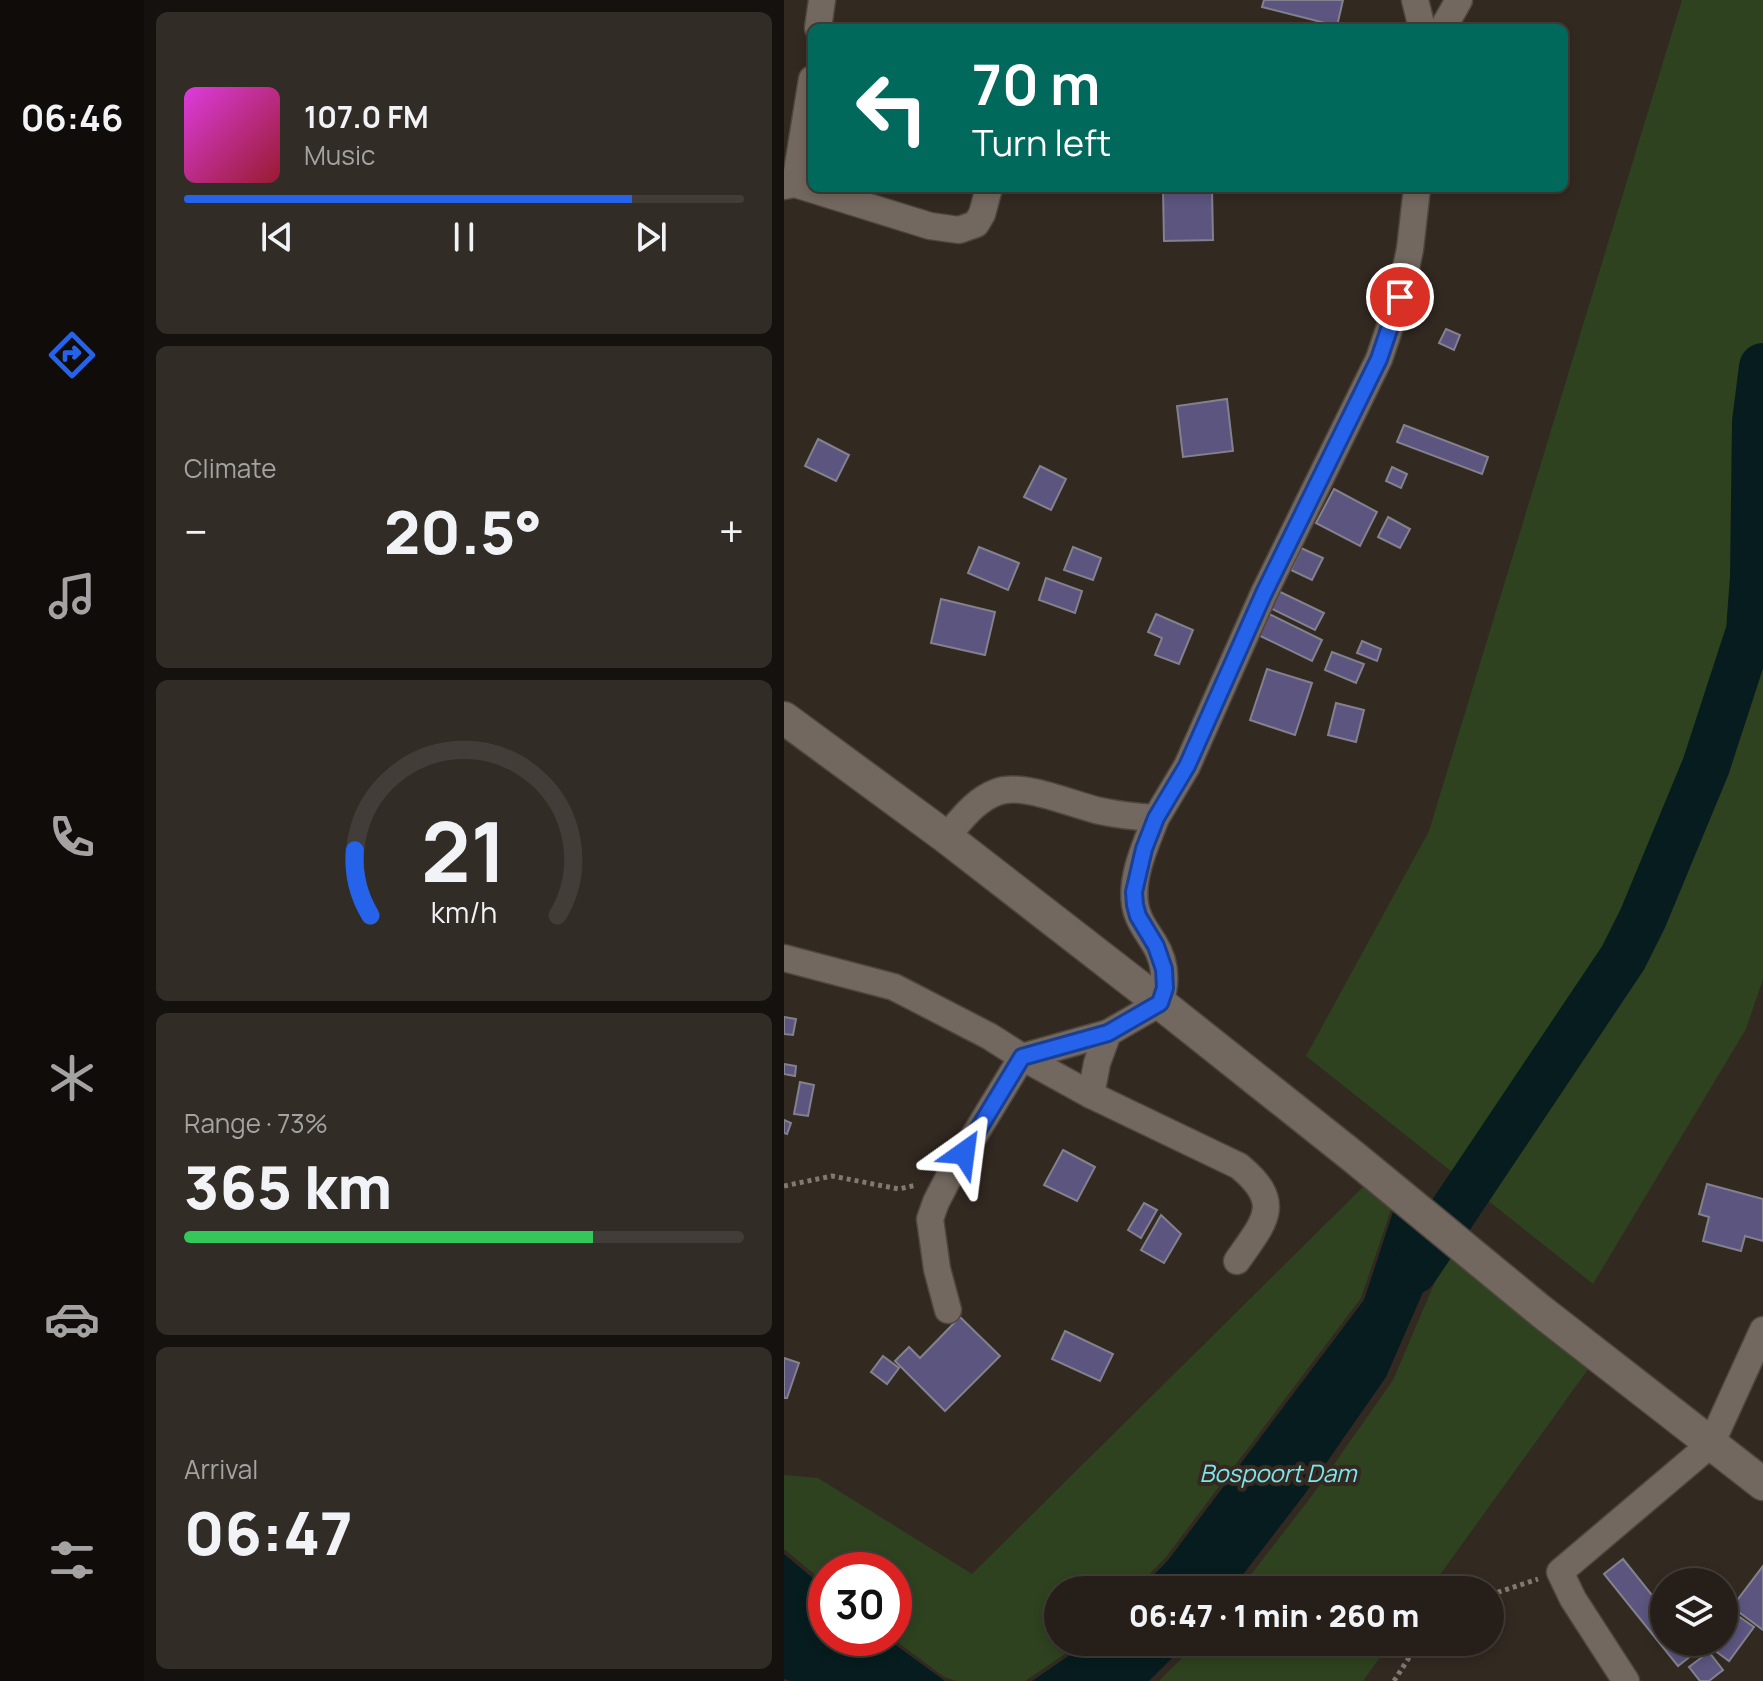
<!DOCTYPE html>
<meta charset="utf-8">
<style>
:root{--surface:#261f19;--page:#322c26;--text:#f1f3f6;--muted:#a4a2a2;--line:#423d38;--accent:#2563eb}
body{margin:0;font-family:Manrope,sans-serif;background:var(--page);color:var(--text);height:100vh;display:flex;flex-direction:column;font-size:30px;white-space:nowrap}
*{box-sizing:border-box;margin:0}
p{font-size:26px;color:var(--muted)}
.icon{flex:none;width:44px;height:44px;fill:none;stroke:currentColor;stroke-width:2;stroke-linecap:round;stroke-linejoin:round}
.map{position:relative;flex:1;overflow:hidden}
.side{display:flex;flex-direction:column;gap:12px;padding:12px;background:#15110e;width:640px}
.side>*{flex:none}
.guide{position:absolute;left:24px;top:24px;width:760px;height:168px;border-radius:12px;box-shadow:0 4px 12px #0003,0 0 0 2px var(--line);background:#00695c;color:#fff;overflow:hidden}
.fabs{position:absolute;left:866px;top:1568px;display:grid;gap:16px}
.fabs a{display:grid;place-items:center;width:88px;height:88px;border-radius:50%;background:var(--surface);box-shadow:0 4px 12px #0003,0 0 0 2px var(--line);font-size:40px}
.speed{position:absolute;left:24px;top:1552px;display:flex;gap:16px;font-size:40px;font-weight:700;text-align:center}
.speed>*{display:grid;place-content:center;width:104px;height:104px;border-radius:50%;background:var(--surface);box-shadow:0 4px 12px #0003,0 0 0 2px var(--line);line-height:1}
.speed .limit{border:12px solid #d22;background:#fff;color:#111}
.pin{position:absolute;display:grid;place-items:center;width:68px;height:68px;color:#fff;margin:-34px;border:4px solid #fff;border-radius:50%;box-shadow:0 2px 8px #0007}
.me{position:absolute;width:88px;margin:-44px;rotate:31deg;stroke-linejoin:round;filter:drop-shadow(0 0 6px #0008)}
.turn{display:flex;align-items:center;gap:28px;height:168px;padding:0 32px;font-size:36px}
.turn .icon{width:104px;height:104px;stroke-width:2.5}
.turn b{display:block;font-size:56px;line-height:68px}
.big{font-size:60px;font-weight:800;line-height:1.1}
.side .card{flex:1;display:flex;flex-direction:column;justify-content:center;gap:12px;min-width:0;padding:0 28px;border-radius:12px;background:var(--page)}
.side .dial{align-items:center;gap:0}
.dial svg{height:208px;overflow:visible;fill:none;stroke:var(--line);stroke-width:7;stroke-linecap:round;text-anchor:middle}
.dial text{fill:var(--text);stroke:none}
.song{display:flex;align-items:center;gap:24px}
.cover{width:96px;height:96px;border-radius:12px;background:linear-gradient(135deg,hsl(300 70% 55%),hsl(350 70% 35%))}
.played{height:8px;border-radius:4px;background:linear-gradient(90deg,var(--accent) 80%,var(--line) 80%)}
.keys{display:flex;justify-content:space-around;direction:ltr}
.heat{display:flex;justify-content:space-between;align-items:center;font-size:44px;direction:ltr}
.charge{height:12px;border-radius:6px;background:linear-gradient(90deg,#34c759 73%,var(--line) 0)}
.trip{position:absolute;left:260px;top:1576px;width:460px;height:80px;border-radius:40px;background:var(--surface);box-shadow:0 4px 12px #0003,0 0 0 2px var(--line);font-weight:800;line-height:80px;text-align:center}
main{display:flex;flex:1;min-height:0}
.dock{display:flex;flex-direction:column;width:144px;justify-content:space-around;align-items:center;background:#0f0c0a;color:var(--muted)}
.dock .icon{width:56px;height:56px}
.dock .current{color:var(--accent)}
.dock b{font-size:36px;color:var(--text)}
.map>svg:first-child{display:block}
.green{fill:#2e421f}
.water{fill:#071c1e}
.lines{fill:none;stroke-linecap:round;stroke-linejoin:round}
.river{stroke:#071c1e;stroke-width:48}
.building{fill:#5c557f;stroke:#83818e;stroke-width:2}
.minor-casing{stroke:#4e463f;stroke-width:29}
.tertiary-casing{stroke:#4e463f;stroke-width:35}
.path{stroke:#817972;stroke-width:5;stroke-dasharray:4 4;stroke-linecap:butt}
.minor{stroke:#73685f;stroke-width:26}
.tertiary{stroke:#73685f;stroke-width:32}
.route-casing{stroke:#184099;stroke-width:20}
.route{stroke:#2563eb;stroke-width:14}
.labels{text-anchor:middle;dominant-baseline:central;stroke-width:8;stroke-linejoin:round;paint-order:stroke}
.water-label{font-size:24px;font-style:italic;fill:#7ee5f0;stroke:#322921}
</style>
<main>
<nav class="dock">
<b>06:46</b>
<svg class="icon current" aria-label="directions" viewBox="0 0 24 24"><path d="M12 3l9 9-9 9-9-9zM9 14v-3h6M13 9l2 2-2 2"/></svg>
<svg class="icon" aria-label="music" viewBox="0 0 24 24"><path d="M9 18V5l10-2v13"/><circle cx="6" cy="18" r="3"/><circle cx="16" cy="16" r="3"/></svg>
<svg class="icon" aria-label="phone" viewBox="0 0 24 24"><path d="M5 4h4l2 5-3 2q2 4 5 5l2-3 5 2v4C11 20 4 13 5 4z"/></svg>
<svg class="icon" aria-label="climate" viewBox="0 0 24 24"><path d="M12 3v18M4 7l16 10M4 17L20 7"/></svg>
<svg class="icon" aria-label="car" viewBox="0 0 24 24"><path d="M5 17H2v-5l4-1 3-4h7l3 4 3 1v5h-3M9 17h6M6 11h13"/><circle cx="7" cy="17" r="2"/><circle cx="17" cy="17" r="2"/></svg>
<svg class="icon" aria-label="filters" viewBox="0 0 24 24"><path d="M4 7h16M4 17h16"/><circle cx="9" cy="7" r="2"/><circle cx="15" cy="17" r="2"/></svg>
</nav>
<section class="side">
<div class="card">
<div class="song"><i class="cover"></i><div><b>107.0 FM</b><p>Music</p></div></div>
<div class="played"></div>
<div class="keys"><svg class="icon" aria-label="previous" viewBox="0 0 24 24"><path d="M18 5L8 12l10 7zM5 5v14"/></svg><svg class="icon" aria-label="pause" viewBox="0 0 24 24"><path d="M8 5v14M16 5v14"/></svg><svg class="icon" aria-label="next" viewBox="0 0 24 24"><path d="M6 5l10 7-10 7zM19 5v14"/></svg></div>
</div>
<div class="card"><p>Climate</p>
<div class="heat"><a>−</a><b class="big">20.5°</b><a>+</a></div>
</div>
<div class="card dial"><svg viewBox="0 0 100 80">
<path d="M14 69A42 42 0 1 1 86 69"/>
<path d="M14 69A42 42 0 0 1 8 44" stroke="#2563eb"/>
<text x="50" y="56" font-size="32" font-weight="700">21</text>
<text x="50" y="72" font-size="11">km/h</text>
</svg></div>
<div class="card"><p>Range · 73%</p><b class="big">365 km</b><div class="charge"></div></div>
<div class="card"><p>Arrival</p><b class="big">06:47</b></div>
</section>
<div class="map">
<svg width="979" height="1681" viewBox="0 0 979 1681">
<rect width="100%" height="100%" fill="#322921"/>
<g class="green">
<path d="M898,0H979V979L962,1029L809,1284L522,1056L645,831Z"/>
<path d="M582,1184L609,1204L577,1298L382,1557L350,1590H274V1642H299L241,1681H172L160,1677L108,1638H110V1570H42V1584L0,1549V1475L34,1478L188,1574Z"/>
<path d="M665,1249L810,1361L645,1590H455L527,1497L609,1380Z"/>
<path d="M414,1642H607L579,1681H375Z"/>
</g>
<g class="water">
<path d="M611,1206L660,1244L602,1377L520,1495L447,1590H356L385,1559L580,1300Z"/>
<path d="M0,1554L42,1589V1638H102L161,1681H6L0,1679Z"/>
<path d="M305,1642H404L365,1681H248Z"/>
</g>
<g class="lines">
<path class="river" d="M630,1270L839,958L859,918L922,766L966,631L970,577L972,422L979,367"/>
</g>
<g class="building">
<path d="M480,0H559L553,26L478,7Z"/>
<path d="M428,189L429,240L380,241L379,190Z"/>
<path d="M662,329L676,335L670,350L655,343Z"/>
<path d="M443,399L449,451L399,457L393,406Z"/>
<path d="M620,425L704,457L698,474L613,442Z"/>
<path d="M34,439L65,455L52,481L21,466Z"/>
<path d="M256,466L282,479L267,510L240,497Z"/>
<path d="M608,467L623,474L617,488L602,481Z"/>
<path d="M550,489L593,512L576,546L532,523Z"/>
<path d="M604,517L626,529L616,548L594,537Z"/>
<path d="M195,547L235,563L224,590L184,573Z"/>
<path d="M289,547L317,558L309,580L280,570Z"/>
<path d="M517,548L539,558L528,580L507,570Z"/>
<path d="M262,578L298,591L291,613L255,600Z"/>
<path d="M490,589L540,613L531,630L482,606Z"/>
<path d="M157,599L211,612L201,655L147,643Z"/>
<path d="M479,611L538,640L528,661L468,632Z"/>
<path d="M372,614L409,630L395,664L371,655L378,638L364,632Z"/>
<path d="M578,641L597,649L593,661L573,653Z"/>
<path d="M548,652L580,664L572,683L541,670Z"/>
<path d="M483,669L528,683L511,735L466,720Z"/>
<path d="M552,703L580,710L572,742L544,735Z"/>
<path d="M0,1017L12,1019L9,1035L0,1034Z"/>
<path d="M0,1064L12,1066L11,1076L0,1074Z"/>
<path d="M16,1082L30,1085L24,1116L10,1114Z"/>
<path d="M0,1120L7,1123L3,1134L0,1133Z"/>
<path d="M279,1150L311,1167L293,1201L260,1185Z"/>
<path d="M923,1184L979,1199V1241L961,1236L957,1251L919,1241L925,1217L915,1214Z"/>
<path d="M360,1203L373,1210L357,1238L344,1230Z"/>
<path d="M377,1215L397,1234L380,1263L357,1250Z"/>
<path d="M176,1317L216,1356L161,1411L111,1361L125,1347L136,1358Z"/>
<path d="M281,1331L329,1354L316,1381L268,1359Z"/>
<path d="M99,1356L115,1368L103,1384L87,1372Z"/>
<path d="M0,1358L15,1363L3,1398H0Z"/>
<path d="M839,1559L880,1610V1642H906L913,1651L894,1666L820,1574Z"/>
<path d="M979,1566V1630L948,1607Z"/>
<path d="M947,1611L970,1627L945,1661L922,1644L924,1642H940V1620Z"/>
<path d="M925,1652L939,1670L925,1681H916L905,1667Z"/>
</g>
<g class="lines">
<g class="minor-casing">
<g id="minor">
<path d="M631,0L638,28"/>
<path d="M34,28L38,0"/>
<path d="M659,28L675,0"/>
<path d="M11,184L28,79"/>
<path d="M0,186L11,184L146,226L175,230L192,224L198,214L205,188"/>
<path d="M162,837C177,820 191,800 213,792C239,782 289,805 316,811C335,815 354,817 372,818L403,766L480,593L595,359L616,297L626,249L633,188"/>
<path d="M0,958L110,987L205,1036L238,1057L324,1033L376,1003C383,982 382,962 370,943C362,930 353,919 351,904C347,875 362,844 372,818"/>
<path d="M307,1095L313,1063L324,1033"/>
<path d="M164,1310L153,1269L146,1219L152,1202L165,1177L238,1057L307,1095L455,1166C500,1203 481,1221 453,1261"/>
<path d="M842,1681L789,1599L776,1572L927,1444L979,1330"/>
</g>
</g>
<g class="tertiary-casing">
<path id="tertiary" d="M0,718L162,837L376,1003L571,1158L758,1312L979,1484"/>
</g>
<g class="path">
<path d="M0,1186L48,1176L115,1189L133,1185"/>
<path d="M706,1595L754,1579"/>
<path d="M610,1681L635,1642"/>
</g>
<use href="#minor" class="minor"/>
<use href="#tertiary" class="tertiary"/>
</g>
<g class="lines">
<g class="route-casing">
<path id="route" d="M180,1153L238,1057L324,1033L376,1003L381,988L380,969L372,946L354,916L351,905L350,892L360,849L372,818L403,766L480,593L595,359L616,297"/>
</g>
<use href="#route" class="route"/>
</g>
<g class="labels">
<g class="water-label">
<text x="494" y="1472">Bospoort Dam</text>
</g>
</g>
</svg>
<div class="fabs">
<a><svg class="icon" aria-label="layers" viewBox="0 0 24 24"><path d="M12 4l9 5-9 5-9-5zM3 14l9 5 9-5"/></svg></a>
</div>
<div class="speed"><div class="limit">30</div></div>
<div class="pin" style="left:616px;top:297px;background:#d93025"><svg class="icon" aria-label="arrive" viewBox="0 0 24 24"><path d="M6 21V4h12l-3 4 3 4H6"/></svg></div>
<svg class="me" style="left:180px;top:1153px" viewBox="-20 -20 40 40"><path d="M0-17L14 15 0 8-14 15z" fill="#2563eb" stroke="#fff" stroke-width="4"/></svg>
<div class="trip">06:47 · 1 min · 260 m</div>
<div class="guide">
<div class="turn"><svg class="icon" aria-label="left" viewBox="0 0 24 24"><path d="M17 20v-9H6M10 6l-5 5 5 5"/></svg><div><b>70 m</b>Turn left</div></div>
</div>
</div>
</main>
